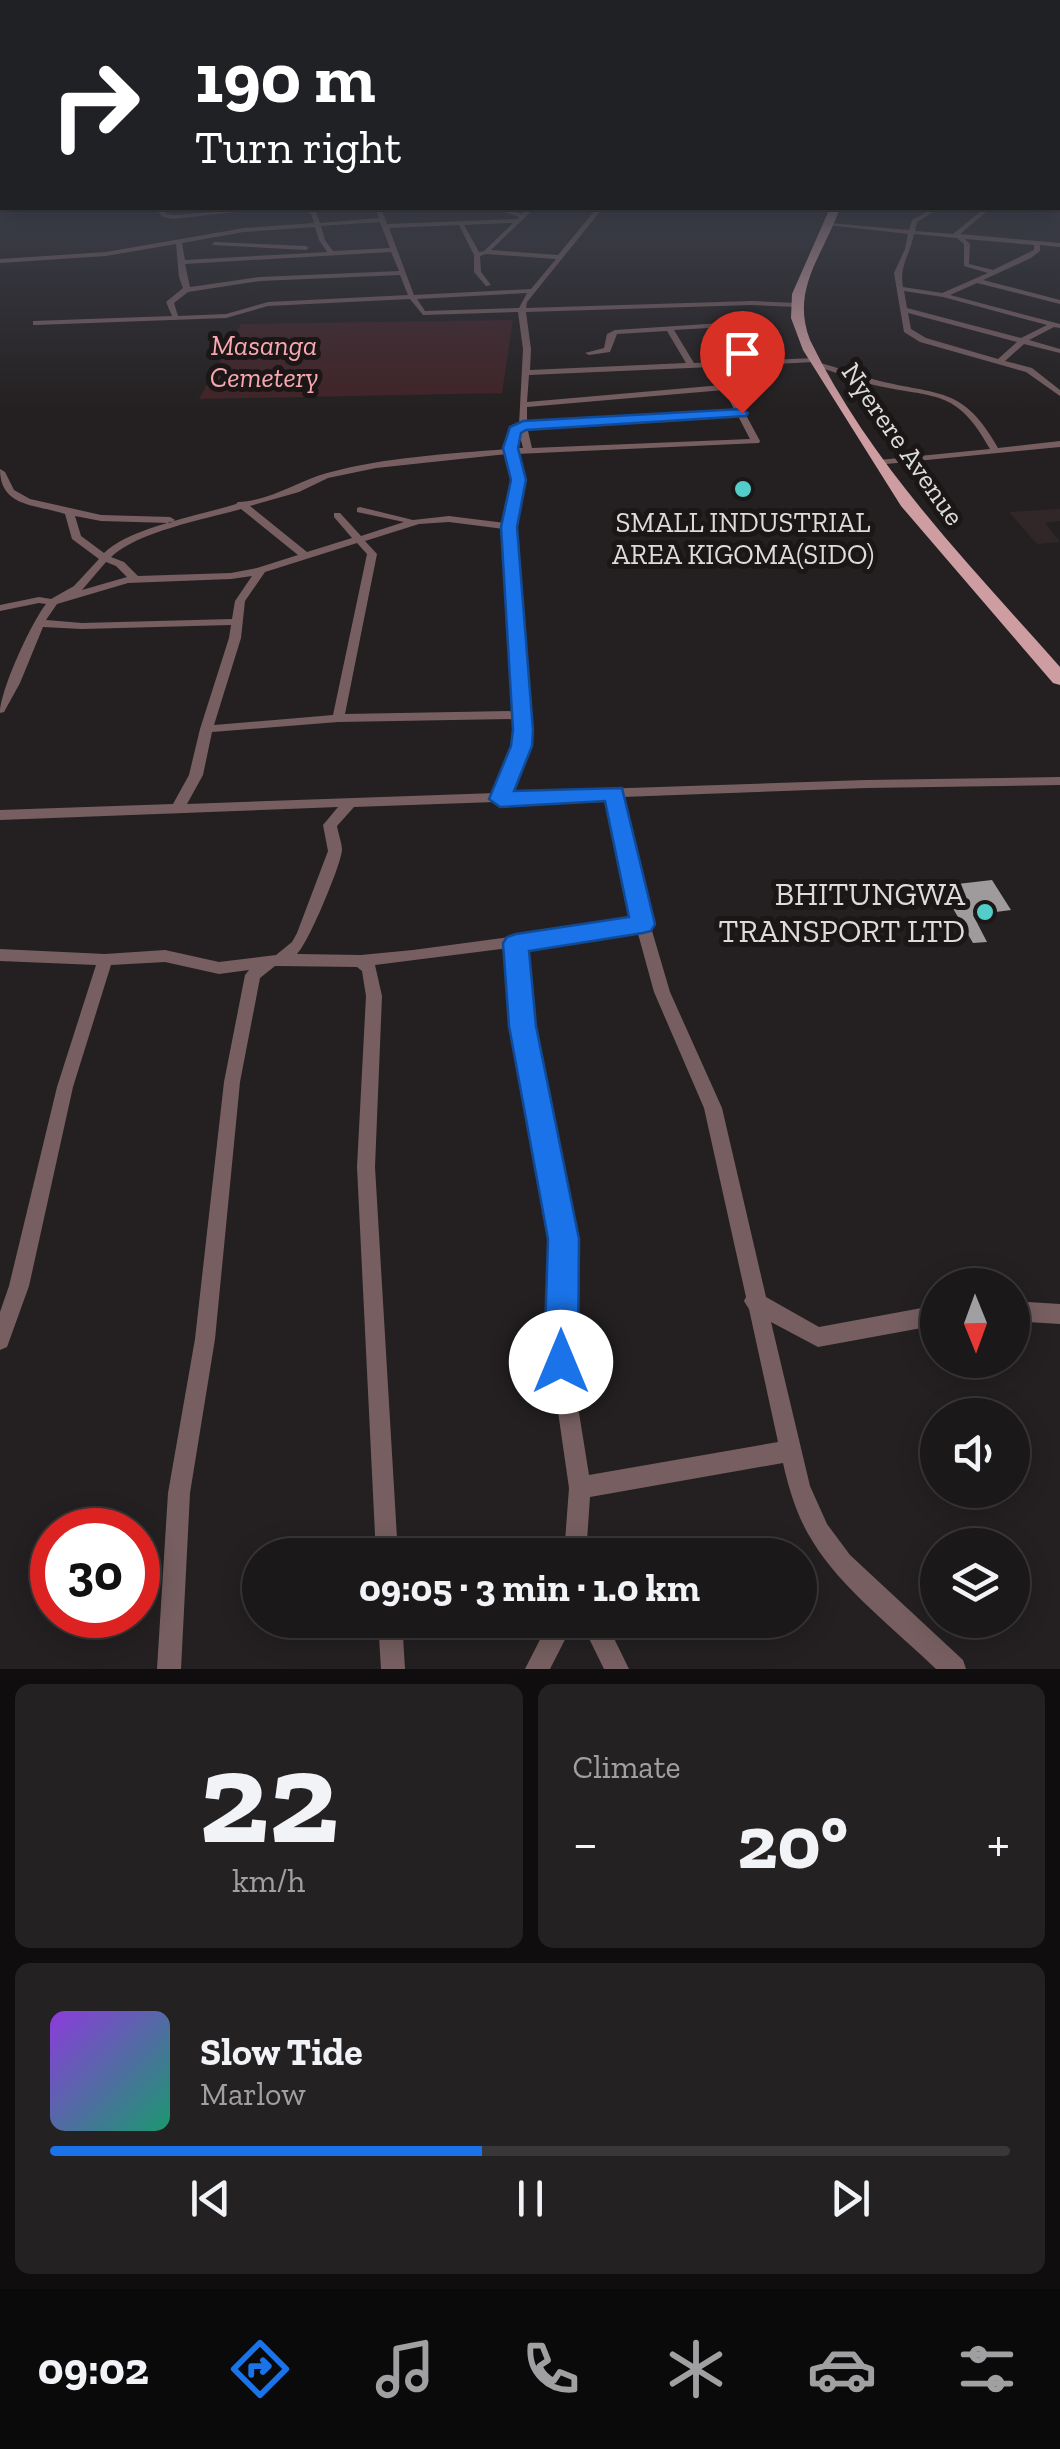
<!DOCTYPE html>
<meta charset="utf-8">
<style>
:root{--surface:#1b1819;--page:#242122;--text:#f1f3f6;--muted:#a0a0a2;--line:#393738;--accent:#1a73e8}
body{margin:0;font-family:"Zilla Slab",serif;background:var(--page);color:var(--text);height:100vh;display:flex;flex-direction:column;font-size:38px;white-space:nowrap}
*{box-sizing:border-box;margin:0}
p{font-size:32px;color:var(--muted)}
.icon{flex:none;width:55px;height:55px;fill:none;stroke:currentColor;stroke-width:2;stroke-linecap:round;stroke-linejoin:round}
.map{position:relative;height:1669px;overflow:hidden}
.sheet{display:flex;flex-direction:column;gap:15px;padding:15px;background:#0f0d0e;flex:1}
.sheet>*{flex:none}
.top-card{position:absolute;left:0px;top:0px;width:1060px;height:210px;box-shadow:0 5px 25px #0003,0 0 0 2px var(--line);background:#202124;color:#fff;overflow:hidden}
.needle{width:65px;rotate:179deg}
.controls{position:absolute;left:920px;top:1268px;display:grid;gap:20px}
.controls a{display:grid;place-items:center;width:110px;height:110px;border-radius:50%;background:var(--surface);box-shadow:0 5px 25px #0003,0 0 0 2px var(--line);font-size:50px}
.speed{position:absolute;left:30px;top:1508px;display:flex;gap:20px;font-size:50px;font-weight:700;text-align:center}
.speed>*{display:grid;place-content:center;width:130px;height:130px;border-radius:50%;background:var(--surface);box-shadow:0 5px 25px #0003,0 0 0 2px var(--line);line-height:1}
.speed .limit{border:15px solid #d22;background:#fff;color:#111}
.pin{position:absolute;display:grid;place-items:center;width:85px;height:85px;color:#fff;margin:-102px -42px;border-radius:50% 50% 50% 0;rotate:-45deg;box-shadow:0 0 10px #0007}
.pin .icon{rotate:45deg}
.me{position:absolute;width:110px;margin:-55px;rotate:0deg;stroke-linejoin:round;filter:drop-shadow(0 0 8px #0008)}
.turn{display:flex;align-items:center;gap:35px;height:210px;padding:0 30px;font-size:45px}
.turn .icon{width:130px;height:130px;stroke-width:2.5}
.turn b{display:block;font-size:70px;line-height:85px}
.big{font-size:75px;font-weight:800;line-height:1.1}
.sheet .widget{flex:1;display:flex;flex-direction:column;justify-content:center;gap:15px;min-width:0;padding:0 35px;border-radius:15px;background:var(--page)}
.sheet .dial{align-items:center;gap:0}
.dial b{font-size:130px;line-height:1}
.song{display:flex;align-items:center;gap:30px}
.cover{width:120px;height:120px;border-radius:15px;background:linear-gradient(135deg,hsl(270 70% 55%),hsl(160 70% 35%))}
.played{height:10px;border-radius:5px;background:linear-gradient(90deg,var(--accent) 45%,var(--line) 45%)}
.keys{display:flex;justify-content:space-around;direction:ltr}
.heat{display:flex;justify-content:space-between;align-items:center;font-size:55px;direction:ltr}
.sheet .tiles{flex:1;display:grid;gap:15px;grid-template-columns:1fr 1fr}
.widget:last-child{grid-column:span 2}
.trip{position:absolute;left:242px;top:1538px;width:575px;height:100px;border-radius:50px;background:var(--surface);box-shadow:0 5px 25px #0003,0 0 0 2px var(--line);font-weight:800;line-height:100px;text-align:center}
.menu{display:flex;height:160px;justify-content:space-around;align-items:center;background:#0b0a0a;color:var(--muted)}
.menu .icon{width:70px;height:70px}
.menu .current{color:var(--accent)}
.menu b{font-size:45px;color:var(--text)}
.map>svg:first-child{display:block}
.built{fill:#312728}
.green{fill:#402327}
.building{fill:#9f9a9b}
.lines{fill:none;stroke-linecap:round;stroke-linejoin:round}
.minor{fill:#775f61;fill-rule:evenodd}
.primary{fill:#cd9da1;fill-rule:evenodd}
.route{fill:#1a73e8;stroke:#114b97;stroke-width:2.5}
.poi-dot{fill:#53cdca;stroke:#1b1717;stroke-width:4}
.labels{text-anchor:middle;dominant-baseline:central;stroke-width:10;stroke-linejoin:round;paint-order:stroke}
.far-park-label{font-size:28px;font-style:italic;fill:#f9a7b0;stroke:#1b1717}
.far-street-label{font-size:28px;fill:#dddbdb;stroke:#1b1717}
.far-poi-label{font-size:28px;fill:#dddbdb;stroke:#1b1717}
.poi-label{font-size:32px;fill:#dddbdb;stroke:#1b1717;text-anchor:end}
</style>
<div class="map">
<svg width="1060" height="1669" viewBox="0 0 1060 1669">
<rect width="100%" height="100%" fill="#242021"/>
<path class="built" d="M1060,509V521L1045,523L1060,542L1037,544L1009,512Z"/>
<path class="green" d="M513,320L502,393L199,399L241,324Z"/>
<path class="building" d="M992,880L1011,910L973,915L987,942L973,943L940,886Z"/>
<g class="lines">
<g class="minor">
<path d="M1060,185V189L1058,190V186Z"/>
<path d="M155,208H161L167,214L173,215L272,208L173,219L163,217Z"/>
<path d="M301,208H308L316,212L320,223L379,218L375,208H381L387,224L517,219L519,217L493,208H501L522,214L529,208H535L491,250L558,255L597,208H603L527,302L526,308L752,301L796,303L800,305L796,307L752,305L526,312L531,349L530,370L686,363L667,331L617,334L610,352L589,355L585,353L604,348L607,334L615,330L722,323L726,325L725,327L674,330L694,363L814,358L818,360L814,362L720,367L760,441L759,443L516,454L524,480L514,527L529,730L527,746L509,792L866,780L1060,777V785L866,788L622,797L650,924L670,992L722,1108L766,1297L819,1327L938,1305V1325L818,1347L771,1322L810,1486L827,1524L850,1555L963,1660L966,1669H936C898,1632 840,1587 813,1542C798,1519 789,1490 783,1463L590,1497L586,1555H564L569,1488L551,1363L554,1239L515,1025L509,948L375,965L382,996L375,1167L398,1555H376L357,1167L366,996L362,971L357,967L279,966H275L260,978L240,1082L215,1339L190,1493L181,1669H157L168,1493L195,1339L224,1082L245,975L249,970L219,974L165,962L111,965L73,1087L29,1286L7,1347L0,1350V1312L9,1286L57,1087L96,965L0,961V949L105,954L165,950L219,962L276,955L292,942L297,933L328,851L323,825L338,807L0,820V810L173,804L189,775L200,729L229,638L231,625L82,629L43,627L20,683L4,712L0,713C0,691 31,623 46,604L39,603L0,611V605L39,597L51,599L74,586L99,559L72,539L65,514C36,504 0,508 0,469L5,472L14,490L30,499L101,515L170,517L175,520L170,523L101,521L75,516L81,536L104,553C129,528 201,515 236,504L238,502C270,501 298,481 327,473C386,457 447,454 507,449L511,430L519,425L523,349L518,312L423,315L410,299L268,306L226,318L36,325H33V321L172,316L166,302L183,288L179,277L176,244L106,256L0,263V259L106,252L244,228L314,223L311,214ZM380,222L390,248L333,251L325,240L321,226ZM513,223L484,251L479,252L464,225ZM459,225L474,255V272L486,286L491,285L481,272L480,256L486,254L556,259L531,289L414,295L389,228ZM315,227L319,240L327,252L185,260L182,243L244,232ZM391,252L399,271L260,277L190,287L185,264ZM400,275L408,295L268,302L226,314L178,316L174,303L188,292L260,281ZM527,293L519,308L425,311L417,299ZM712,367L722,385L527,402L529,375ZM724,390L735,411L527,423V407ZM738,416L750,439L532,448L528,431L527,428ZM519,432L523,448H516ZM507,454L514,480L505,523L449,516L413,520L360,507L357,508V512L404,522L361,536L340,513H334V517L352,538L307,552L250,506L299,492L328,478L376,468ZM241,509L298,555L257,568L231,573L138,576L124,562L111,557C137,532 205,519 241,509ZM449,522L504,529L516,711L345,714L377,554L365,541L419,524ZM357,543L367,554L333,715L214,725L241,638L245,601L265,572ZM106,562L116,566L127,577L82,590ZM252,576L235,601L232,619L82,623L46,620L57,604L128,583L231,579ZM516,719L515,746L496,793L187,804L203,775L212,732L338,722ZM608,798L635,920L413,950L361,955L297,954C308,944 341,865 342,850C342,843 338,833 337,826L354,807L495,802L500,803L505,801ZM637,930L654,992L704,1108L746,1297L744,1301L749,1309L778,1442L589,1475L571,1363L572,1239L531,1025L524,946Z"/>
<path d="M934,208H940L917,222L915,231L953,234L985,208H991L960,234L1060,243V247L1040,245V251L1031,258L983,280L1060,300V304L977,283L950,295L1060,324V328L1054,327L1029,340L1060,349V353L1024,344L1005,361L1032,368L1060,390V396L1026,372L920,342L904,332L894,273L905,249L908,234L827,225L830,223L909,230L912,220ZM914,234L957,238L964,244V266L988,273L942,293L903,287C899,266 910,255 914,234ZM965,239L1034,245V250L993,270L969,264L970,244ZM904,291L943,297L1047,325L1021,338L907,308ZM908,313L1017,342L998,359L926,338L911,329Z"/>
<path d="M214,242L306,246L309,248L306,250L212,245Z"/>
<path d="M817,362C837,367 856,375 876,380C938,396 963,385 998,448L1060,441V447L876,465V461L879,460L990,449C956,387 934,399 874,385C854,380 834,371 814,366V362Z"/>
<path d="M1012,1301L1060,1304V1324L1012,1321Z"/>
<path d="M378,1620H402L405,1669H381Z"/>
<path d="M550,1620H575L550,1669H525Z"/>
<path d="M580,1620H605L629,1669H604Z"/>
</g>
<path class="primary" d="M830,208H840C824,254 790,289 810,340C871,465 969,564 1060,667V685L1053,683L901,506L803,350L791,318L792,294Z"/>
</g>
<linearGradient id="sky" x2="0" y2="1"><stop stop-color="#141212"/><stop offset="0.43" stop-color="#3f424e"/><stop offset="1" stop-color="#3f424e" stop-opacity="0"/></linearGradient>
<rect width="1060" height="412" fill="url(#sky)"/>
<path class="route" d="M742,409L748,413L746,416L526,430L521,433L518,448L526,480L517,527L533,730L532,746L514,791L622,788L655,924L651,931L643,933L529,951L536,1026L579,1239L578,1362L573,1374L561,1379L549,1374L544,1362L548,1239L509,1026L503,943L507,937L516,934L629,917L605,801L500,807L489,799L511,746L513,730L501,527L511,480L503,448L510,427L523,421Z"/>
<g class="poi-dot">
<circle cx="743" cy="489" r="10"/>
<circle cx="985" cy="912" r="10"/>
</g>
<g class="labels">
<g class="far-park-label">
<text x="264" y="345">Masanga<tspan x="264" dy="32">Cemetery</tspan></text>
</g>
<g class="far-street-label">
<text transform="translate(903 444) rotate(55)">Nyerere Avenue</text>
</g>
<g class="far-poi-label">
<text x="743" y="522">SMALL INDUSTRIAL<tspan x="743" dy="32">AREA KIGOMA(SIDO)</tspan></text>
</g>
<g class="poi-label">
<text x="965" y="894">BHITUNGWA<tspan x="965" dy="37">TRANSPORT LTD</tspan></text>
</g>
</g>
</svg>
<div class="controls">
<a><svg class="needle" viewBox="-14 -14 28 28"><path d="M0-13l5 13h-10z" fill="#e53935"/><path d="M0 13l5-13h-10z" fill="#a0a0a2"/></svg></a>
<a><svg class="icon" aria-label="sound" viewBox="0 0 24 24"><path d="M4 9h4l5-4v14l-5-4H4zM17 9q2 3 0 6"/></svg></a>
<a><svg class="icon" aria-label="layers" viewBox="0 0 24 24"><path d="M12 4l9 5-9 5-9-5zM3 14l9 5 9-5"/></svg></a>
</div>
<div class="speed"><div class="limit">30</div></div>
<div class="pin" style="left:742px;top:413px;background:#d93025"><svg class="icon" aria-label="arrive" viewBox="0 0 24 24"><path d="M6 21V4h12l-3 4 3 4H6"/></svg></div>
<svg class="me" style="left:561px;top:1362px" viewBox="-20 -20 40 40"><circle r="19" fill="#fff"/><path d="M0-13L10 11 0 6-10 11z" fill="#1a73e8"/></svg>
<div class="trip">09:05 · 3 min · 1.0 km</div>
<div class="top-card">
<div class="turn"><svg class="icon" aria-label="right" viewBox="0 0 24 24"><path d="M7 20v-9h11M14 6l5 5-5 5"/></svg><div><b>190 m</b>Turn right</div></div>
</div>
</div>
<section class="sheet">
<div class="tiles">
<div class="widget dial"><b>22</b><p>km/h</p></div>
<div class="widget"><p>Climate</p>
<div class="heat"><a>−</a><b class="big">20°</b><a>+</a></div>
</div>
<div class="widget">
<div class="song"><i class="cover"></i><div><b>Slow Tide</b><p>Marlow</p></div></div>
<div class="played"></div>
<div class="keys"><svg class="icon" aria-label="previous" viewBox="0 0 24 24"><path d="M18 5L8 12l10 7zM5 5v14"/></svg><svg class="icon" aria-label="pause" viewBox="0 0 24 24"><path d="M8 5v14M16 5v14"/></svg><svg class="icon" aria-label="next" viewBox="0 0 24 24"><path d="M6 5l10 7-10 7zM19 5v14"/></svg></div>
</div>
</div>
</section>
<nav class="menu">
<b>09:02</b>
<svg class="icon current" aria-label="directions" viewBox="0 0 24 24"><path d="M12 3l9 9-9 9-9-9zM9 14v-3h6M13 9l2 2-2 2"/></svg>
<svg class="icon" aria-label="music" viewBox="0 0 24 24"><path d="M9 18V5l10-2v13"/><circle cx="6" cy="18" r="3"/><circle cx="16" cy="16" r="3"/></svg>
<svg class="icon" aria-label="phone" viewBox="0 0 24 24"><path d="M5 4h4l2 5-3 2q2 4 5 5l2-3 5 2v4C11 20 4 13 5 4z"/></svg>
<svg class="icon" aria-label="climate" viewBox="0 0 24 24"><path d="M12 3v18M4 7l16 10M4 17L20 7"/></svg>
<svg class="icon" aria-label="car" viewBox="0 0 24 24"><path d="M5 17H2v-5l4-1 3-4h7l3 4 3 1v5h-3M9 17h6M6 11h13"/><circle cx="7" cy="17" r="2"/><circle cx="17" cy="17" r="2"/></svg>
<svg class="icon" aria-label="filters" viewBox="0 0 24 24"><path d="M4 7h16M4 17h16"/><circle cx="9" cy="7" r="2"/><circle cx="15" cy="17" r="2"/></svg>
</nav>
